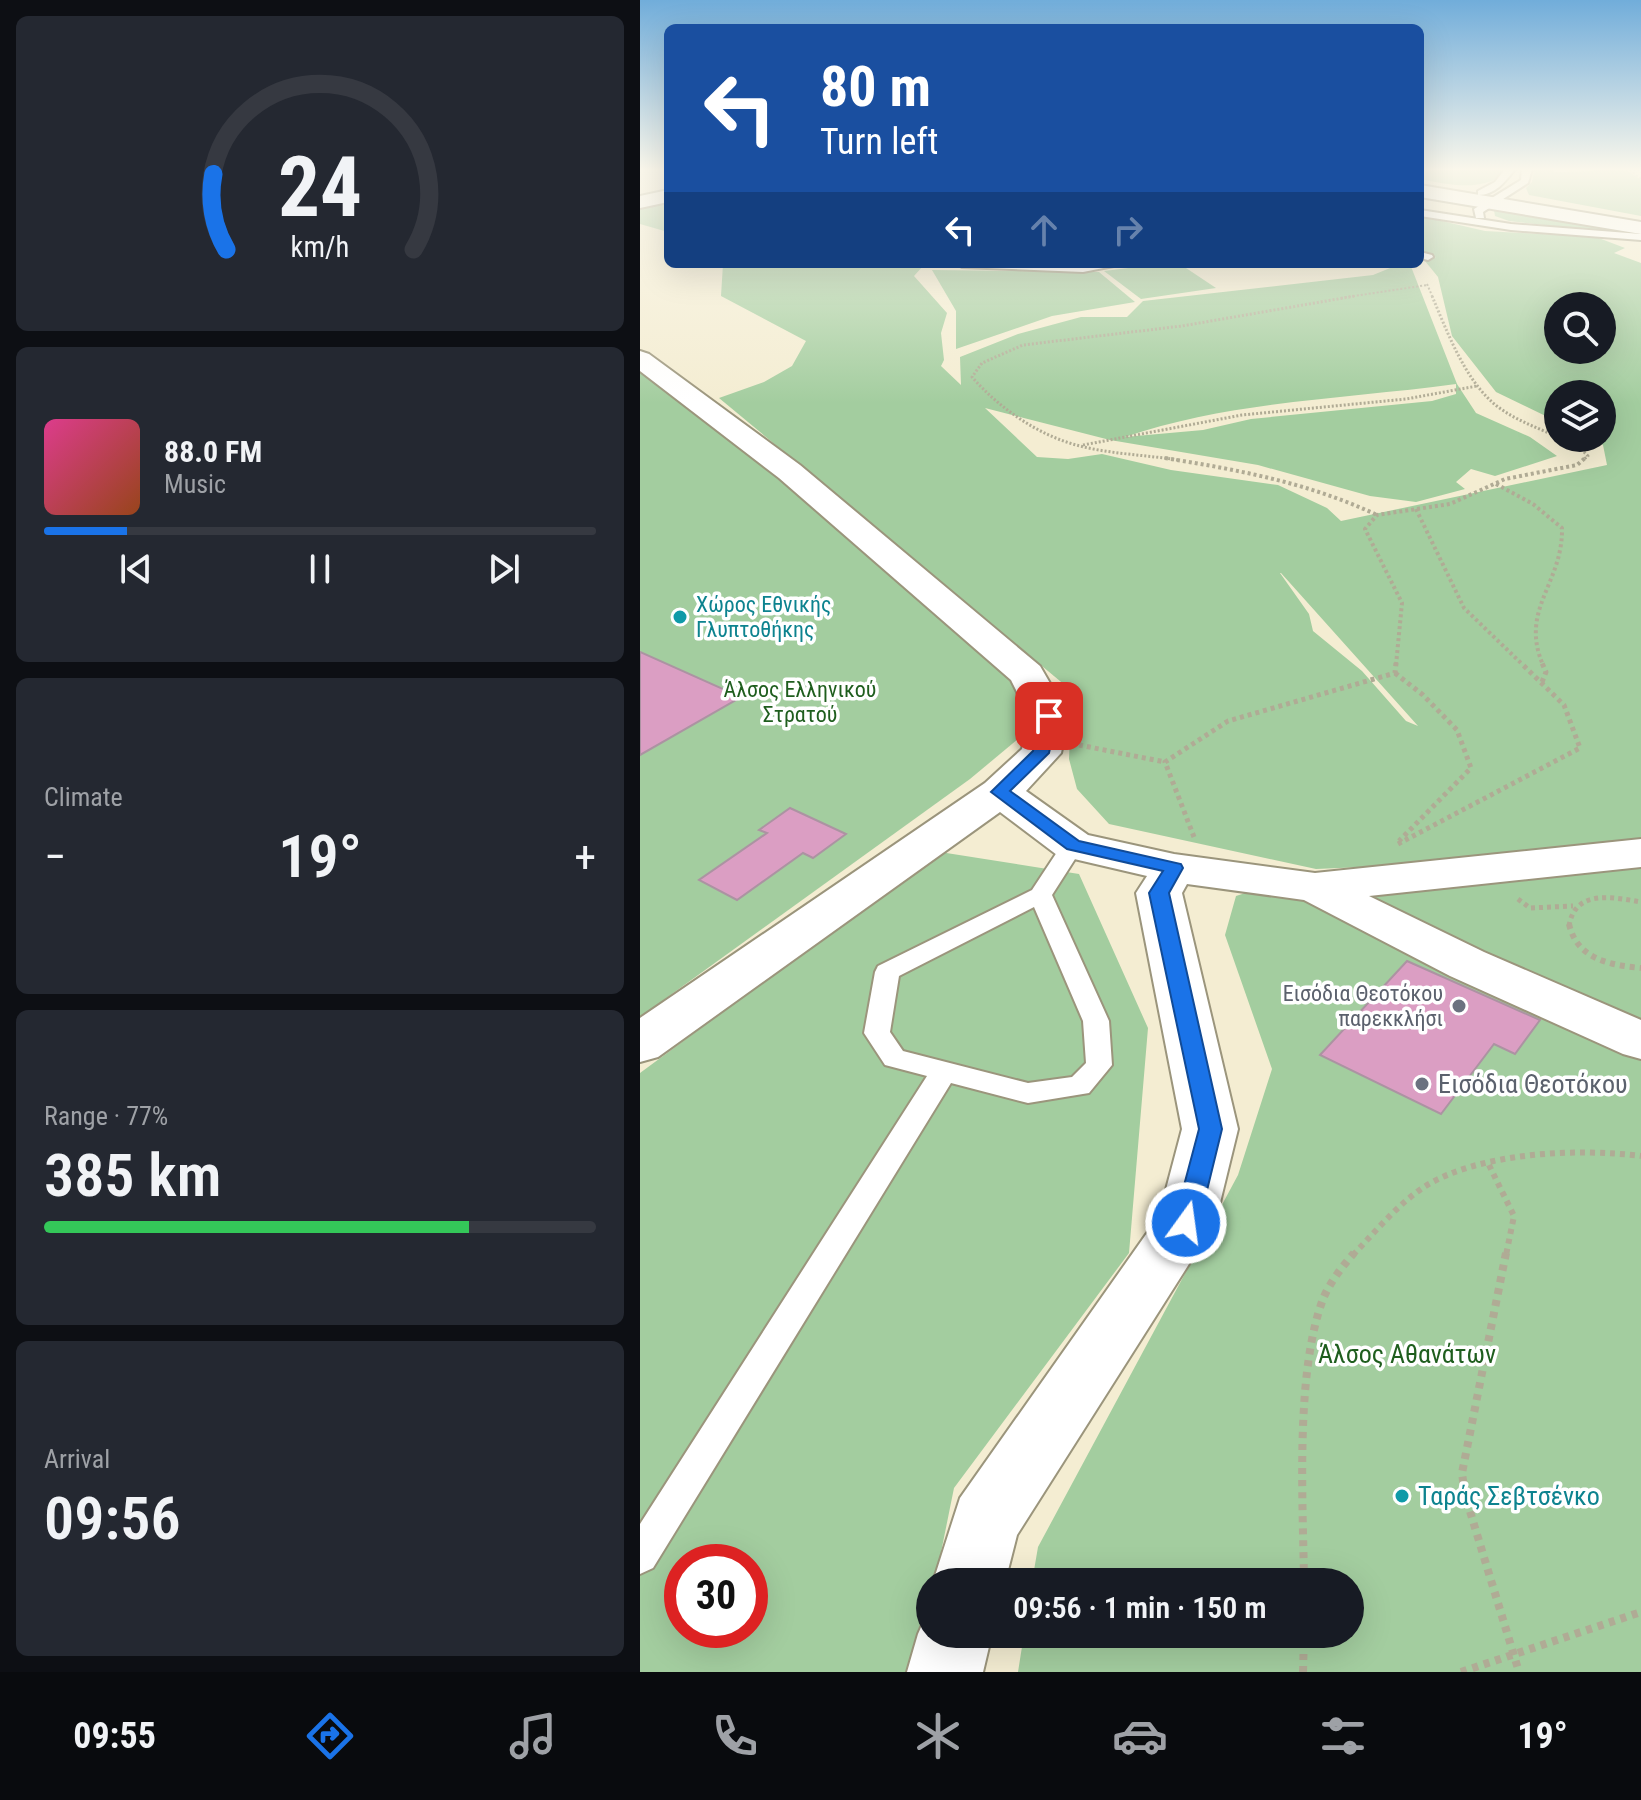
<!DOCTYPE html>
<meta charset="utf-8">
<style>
:root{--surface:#171b24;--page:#242831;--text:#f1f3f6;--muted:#9ea1a6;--line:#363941;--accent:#1a73e8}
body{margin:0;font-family:"Roboto Condensed",sans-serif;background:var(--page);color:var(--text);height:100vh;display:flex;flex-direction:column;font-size:30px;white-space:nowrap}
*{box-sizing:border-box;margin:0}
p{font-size:26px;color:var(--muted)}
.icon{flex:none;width:44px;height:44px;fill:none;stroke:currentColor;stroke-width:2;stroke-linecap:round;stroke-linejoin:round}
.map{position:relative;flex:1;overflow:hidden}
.drawer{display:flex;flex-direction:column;gap:16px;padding:16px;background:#0d0f14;width:640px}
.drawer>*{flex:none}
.top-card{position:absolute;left:24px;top:24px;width:760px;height:244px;border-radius:12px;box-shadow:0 8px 32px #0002;background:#1a4fa0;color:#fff;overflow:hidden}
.tools{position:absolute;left:904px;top:292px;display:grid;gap:16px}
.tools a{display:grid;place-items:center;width:72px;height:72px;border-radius:50%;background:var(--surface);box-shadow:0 8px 32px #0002;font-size:40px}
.speed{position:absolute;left:24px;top:1544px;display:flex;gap:16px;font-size:40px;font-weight:700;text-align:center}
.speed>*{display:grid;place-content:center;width:104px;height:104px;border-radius:50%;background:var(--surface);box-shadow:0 8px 32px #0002;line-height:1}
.speed .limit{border:12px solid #d22;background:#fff;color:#111}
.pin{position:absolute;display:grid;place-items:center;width:68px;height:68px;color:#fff;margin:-34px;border-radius:16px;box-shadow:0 4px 12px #0006}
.me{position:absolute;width:88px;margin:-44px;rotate:14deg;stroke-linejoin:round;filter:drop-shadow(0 0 6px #0008)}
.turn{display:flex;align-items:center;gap:28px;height:168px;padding:0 24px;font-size:36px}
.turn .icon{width:104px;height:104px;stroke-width:2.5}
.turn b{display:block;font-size:56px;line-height:68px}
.lanes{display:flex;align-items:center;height:76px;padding:0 24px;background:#0003;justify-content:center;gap:40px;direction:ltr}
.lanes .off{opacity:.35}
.big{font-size:60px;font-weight:600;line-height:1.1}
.drawer .tile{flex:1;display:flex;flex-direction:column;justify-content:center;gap:12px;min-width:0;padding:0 28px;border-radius:12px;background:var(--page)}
.drawer .dial{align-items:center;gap:0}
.dial svg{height:208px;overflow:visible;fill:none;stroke:var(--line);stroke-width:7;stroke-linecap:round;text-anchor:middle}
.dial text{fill:var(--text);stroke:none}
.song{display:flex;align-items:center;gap:24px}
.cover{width:96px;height:96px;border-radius:12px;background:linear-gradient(135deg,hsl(330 70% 55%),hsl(20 70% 35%))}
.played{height:8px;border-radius:4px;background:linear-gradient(90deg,var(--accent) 15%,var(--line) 15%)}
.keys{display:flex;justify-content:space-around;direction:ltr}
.heat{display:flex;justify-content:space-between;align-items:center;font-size:44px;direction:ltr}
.charge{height:12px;border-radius:6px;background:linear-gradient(90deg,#34c759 77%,var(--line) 0)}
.trip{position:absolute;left:276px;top:1568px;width:448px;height:80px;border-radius:40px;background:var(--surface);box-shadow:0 8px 32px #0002;font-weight:600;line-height:80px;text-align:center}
.tab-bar{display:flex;height:128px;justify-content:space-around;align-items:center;background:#090b0e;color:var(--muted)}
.tab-bar .icon{width:56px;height:56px}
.tab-bar .active{color:var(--accent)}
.tab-bar b{font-size:36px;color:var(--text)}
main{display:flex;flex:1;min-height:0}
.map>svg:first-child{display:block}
.green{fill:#a3cd9f;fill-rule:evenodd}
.building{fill:#db9ec3;stroke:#ac93a2;stroke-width:2}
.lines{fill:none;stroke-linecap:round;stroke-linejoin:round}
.lane-casing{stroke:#9b957c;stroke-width:4}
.street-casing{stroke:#9b957c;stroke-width:4}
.secondary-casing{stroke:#9b957c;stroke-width:4}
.primary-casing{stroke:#9b957c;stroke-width:4}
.path-far5{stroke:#b0ab95;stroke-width:2;stroke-dasharray:2 2;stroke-linecap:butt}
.path-far4{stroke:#b0ab95;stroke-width:3;stroke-dasharray:2 2;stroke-linecap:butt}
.path-far3{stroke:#b0ab95;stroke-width:4;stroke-dasharray:3 3;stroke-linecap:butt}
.path-far2{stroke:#b0ab95;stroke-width:5;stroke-dasharray:4 4;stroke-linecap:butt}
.path-far1{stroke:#b0ab95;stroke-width:6;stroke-dasharray:5 5;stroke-linecap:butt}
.path{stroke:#b0ab95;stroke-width:8;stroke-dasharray:6 6;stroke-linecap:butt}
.lane{fill:#fff;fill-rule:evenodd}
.street{fill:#fff;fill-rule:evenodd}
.secondary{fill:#fff;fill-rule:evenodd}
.primary{fill:#fff;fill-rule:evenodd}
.route{fill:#1a73e8;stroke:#114b97;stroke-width:2}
.culture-dot{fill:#0f9aa8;stroke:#fff;stroke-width:3}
.worship-dot{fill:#6b7280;stroke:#fff;stroke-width:3}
.labels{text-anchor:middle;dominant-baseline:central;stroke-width:7;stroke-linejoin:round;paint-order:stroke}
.culture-label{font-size:22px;fill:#0d838f;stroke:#fff;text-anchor:start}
.park-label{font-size:22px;fill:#1f5e1e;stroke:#fff}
.worship-label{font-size:22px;fill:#5b616d;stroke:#fff;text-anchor:end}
.near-worship-label{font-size:26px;fill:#5b616d;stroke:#fff;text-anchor:start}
.near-park-label{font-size:26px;fill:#1f5e1e;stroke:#fff}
.near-culture-label{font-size:26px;fill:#0d838f;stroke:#fff;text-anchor:start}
</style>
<main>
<section class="drawer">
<div class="tile dial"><svg viewBox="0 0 100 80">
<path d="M14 69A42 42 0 1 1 86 69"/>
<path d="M14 69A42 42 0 0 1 9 40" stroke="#1a73e8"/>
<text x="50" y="56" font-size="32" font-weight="700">24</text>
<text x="50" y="72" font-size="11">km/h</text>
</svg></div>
<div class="tile">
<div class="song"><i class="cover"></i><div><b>88.0 FM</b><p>Music</p></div></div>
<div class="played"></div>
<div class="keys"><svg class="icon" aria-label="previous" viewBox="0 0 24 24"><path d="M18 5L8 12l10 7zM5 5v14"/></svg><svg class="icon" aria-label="pause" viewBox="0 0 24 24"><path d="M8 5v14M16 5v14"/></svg><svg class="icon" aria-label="next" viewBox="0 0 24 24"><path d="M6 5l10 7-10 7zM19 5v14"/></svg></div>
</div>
<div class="tile"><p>Climate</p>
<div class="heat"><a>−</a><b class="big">19°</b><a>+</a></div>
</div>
<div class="tile"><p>Range · 77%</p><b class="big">385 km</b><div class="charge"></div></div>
<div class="tile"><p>Arrival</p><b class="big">09:56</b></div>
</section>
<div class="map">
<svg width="1001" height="1672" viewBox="0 0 1001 1672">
<rect width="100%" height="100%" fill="#f4edd2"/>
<g class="green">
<path d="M780,169H862V175C839,192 806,184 780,179Z"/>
<path d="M894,169H911L915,172L953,171L952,169L988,171L1001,180V216L889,195L886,188L892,182Z"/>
<path d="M28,202V232L0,224V208Z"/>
<path d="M861,208L1001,230V236L869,221L855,216L854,210Z"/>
<path d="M780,216L845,231L956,237L985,248L974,253L1001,263V840L770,865L676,869L469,824L437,789L429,759L432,691L79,398L124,382L152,366L166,341L81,296L83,264H281L283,266L274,276L307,313L301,333L304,360L301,366L321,385L320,357L378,334L441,317H487L503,301L733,275L760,264H770L817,384L836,413L890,437L917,456L855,476L831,469L816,482L825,489L776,502L730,496L618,465L470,440L345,408L397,457L428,459L462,454L531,470L638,485L687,508L701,521L967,465L963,445L950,438H962V394H918V422L856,392L812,336L798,277L785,261L796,257L780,256ZM918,306H962V350H918ZM816,384V394L792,401L611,419L563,430L485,437C591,401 706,399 816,384ZM640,573H641L778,726L766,721L722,671L673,631L669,614Z"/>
<path d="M521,264H540L576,288L501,299L464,271Z"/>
<path d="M292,270L459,272L495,302L412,316L316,349V311Z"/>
<path d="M0,369L37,391L376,676L393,708L378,739L330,779L0,1017Z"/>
<path d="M300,852L439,874L508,1028L489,1253L314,1488L295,1582H290V1606L276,1672H0V1073ZM42,1562H110V1630H42Z"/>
<path d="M1001,863V1023L713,894Z"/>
<path d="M639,882L1001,1033V1672H378L384,1634H710V1582H392L398,1547L598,1175L632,1069L585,935L596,896Z"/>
</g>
<g class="building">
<path d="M0,652L101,697L0,755Z"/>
<path d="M150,808L206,834L173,858L163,853L97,900L59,880L127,833L119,830Z"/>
<path d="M767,961L900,1020L875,1054L854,1044L801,1114L680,1055Z"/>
</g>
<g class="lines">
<g class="lane-casing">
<g id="lane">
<path d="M865,169H875C865,182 855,195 838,195V191L855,182Z"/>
<path d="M882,169H892L888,183L843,212L844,218H836L834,209L881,180Z"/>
<path d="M780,210L871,224L1001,234V240L871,230L780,216Z"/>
<path d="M780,252L792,255L793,257L788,260L780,258Z"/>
<path d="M316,264H484L443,272L322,267Z"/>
<path d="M433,838L444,845L412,895L469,1021L472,1065L449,1093L388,1103L311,1083L13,1568L0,1574V1524L287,1076L245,1065L224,1033L235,972L238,966L392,890L425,840ZM394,907L443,1021L446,1063L432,1077L388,1083L263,1051L250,1032L259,976Z"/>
</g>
</g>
<g class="street-casing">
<g id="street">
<path d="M0,351L9,354L160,465L400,666L429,716L421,753L386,791L448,835L534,854L675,873L1001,839V867L729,896L844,952L1001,1020V1059L983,1054L810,976L664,900L547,884L542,893L598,1129L575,1223L377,1535L365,1582H293L320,1498L519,1216L542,1129L496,893L507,876L417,855L360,812L18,1057L0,1062V1018L345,783L382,749L389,716L371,680L139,478L0,371Z"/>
<path d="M290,1607V1634H352L343,1672H267L278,1634Z"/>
</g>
</g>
<g class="secondary-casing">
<path id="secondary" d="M780,185L1001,222V234L780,197Z"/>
</g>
<g class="primary-casing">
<path id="primary" d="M28,190V202L0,208V196Z"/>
</g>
<g class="path-far5">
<path d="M966,169L1001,170"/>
<path d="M990,170L1001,179"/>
<path d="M787,284L793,298"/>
<path d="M701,298L787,285"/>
</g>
<g class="path-far4">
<path d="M792,296C807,331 823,375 851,401C869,418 896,427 918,437"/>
<path d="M920,438L939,447L948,456L943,460"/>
<path d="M443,445L602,415L766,399L837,386"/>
<path d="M538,460C506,455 471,454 440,446C399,436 359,408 332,377L342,363L383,345L542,326L715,296"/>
</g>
<g class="path-far3">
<path d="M525,458C599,470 669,483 737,515"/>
<path d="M856,484L893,504L922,528C923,584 879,609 903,665"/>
<path d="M776,509L824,608L883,665"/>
<path d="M756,665L762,603L725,529L737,515L810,504L865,479L937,465L945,458"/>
</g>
<g class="path-far2">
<path d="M755,673L783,695L817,730L831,768L759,841"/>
<path d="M902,682L906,672L902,663"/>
<path d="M439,745L525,762"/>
<path d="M554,837L525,762L588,721L755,673L756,663"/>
<path d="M758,844L940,748L924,705L881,663"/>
<path d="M878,899L890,908L933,906"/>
<path d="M929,926C935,889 972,897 1001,902"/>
</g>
<g class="path-far1">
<path d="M929,924C937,959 969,965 1001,968"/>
<path d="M849,1165L874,1216L866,1255"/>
<path d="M713,1255C735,1232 757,1205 784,1187C839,1152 938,1148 1001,1156"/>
</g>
<g class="path">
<path d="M866,1253L822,1473L825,1495L879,1672"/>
<path d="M664,1582C663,1501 655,1374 683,1299C690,1282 702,1267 714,1253"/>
<path d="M663,1672L664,1634"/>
<path d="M821,1672L1001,1612"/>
</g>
<use href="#lane" class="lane"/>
<use href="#street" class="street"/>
<use href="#secondary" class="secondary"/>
<use href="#primary" class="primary"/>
</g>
<linearGradient id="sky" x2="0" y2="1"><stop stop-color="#71adda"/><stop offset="0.42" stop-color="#faf7eb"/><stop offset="1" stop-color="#faf7eb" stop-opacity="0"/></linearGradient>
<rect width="1001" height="403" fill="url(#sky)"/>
<path class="route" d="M409,711L417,716L409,753L370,791L439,841L541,864L543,868L529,893L582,1129L559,1223L555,1230L546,1232L538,1230L534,1223L559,1129L509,893L523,871L427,849L351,792L393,751L401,716Z"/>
<g class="culture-dot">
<circle cx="40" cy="617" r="8"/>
<circle cx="762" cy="1496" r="8"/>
</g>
<g class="worship-dot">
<circle cx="819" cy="1006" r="8"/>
<circle cx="782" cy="1084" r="8"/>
</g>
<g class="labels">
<g class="culture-label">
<text x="56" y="604">Χώρος Εθνικής<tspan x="56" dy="25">Γλυπτοθήκης</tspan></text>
</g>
<g class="park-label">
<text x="160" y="689">Άλσος Ελληνικού<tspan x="160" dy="25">Στρατού</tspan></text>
</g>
<g class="worship-label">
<text x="803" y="993">Εισόδια Θεοτόκου<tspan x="803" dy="25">παρεκκλήσι</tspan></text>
</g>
<g class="near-worship-label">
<text x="798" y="1084">Εισόδια Θεοτόκου</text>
</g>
<g class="near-park-label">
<text x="767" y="1354">Άλσος Αθανάτων</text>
</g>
<g class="near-culture-label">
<text x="778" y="1496">Ταράς Σεβτσένκο</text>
</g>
</g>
</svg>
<div class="tools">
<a><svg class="icon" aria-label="search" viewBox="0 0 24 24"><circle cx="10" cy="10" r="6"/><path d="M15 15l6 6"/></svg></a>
<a><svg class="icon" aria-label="layers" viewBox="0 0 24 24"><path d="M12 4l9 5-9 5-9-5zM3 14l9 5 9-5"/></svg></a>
</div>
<div class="speed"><div class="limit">30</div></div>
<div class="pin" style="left:409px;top:716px;background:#d93025"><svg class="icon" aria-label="arrive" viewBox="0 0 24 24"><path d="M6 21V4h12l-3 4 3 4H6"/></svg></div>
<svg class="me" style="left:546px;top:1223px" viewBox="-20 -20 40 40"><circle r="17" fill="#1a73e8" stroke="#fff" stroke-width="3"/><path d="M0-11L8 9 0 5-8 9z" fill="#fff"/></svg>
<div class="trip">09:56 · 1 min · 150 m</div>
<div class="top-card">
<div class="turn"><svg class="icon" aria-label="left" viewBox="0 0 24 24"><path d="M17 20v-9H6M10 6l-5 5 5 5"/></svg><div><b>80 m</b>Turn left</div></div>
<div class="lanes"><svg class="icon" aria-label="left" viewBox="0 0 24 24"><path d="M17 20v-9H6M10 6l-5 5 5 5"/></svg><svg class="icon off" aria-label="ahead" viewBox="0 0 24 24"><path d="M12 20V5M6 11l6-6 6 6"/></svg><svg class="icon off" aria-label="right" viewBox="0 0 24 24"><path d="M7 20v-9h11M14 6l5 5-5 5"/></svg></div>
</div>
</div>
</main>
<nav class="tab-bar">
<b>09:55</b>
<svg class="icon active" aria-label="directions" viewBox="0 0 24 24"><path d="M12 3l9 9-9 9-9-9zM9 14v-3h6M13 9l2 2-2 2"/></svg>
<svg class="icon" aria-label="music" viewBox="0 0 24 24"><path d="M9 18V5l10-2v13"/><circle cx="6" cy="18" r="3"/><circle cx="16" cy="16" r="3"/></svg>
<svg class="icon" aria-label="phone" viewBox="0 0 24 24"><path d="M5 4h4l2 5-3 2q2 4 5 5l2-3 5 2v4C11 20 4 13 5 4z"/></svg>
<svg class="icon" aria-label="climate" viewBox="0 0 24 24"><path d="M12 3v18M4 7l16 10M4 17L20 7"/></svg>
<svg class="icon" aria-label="car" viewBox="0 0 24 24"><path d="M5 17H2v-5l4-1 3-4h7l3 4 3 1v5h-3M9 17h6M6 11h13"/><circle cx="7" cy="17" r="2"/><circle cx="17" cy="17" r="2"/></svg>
<svg class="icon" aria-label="filters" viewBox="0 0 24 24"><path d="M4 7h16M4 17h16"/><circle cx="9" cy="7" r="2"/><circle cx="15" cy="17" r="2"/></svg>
<b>19°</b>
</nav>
